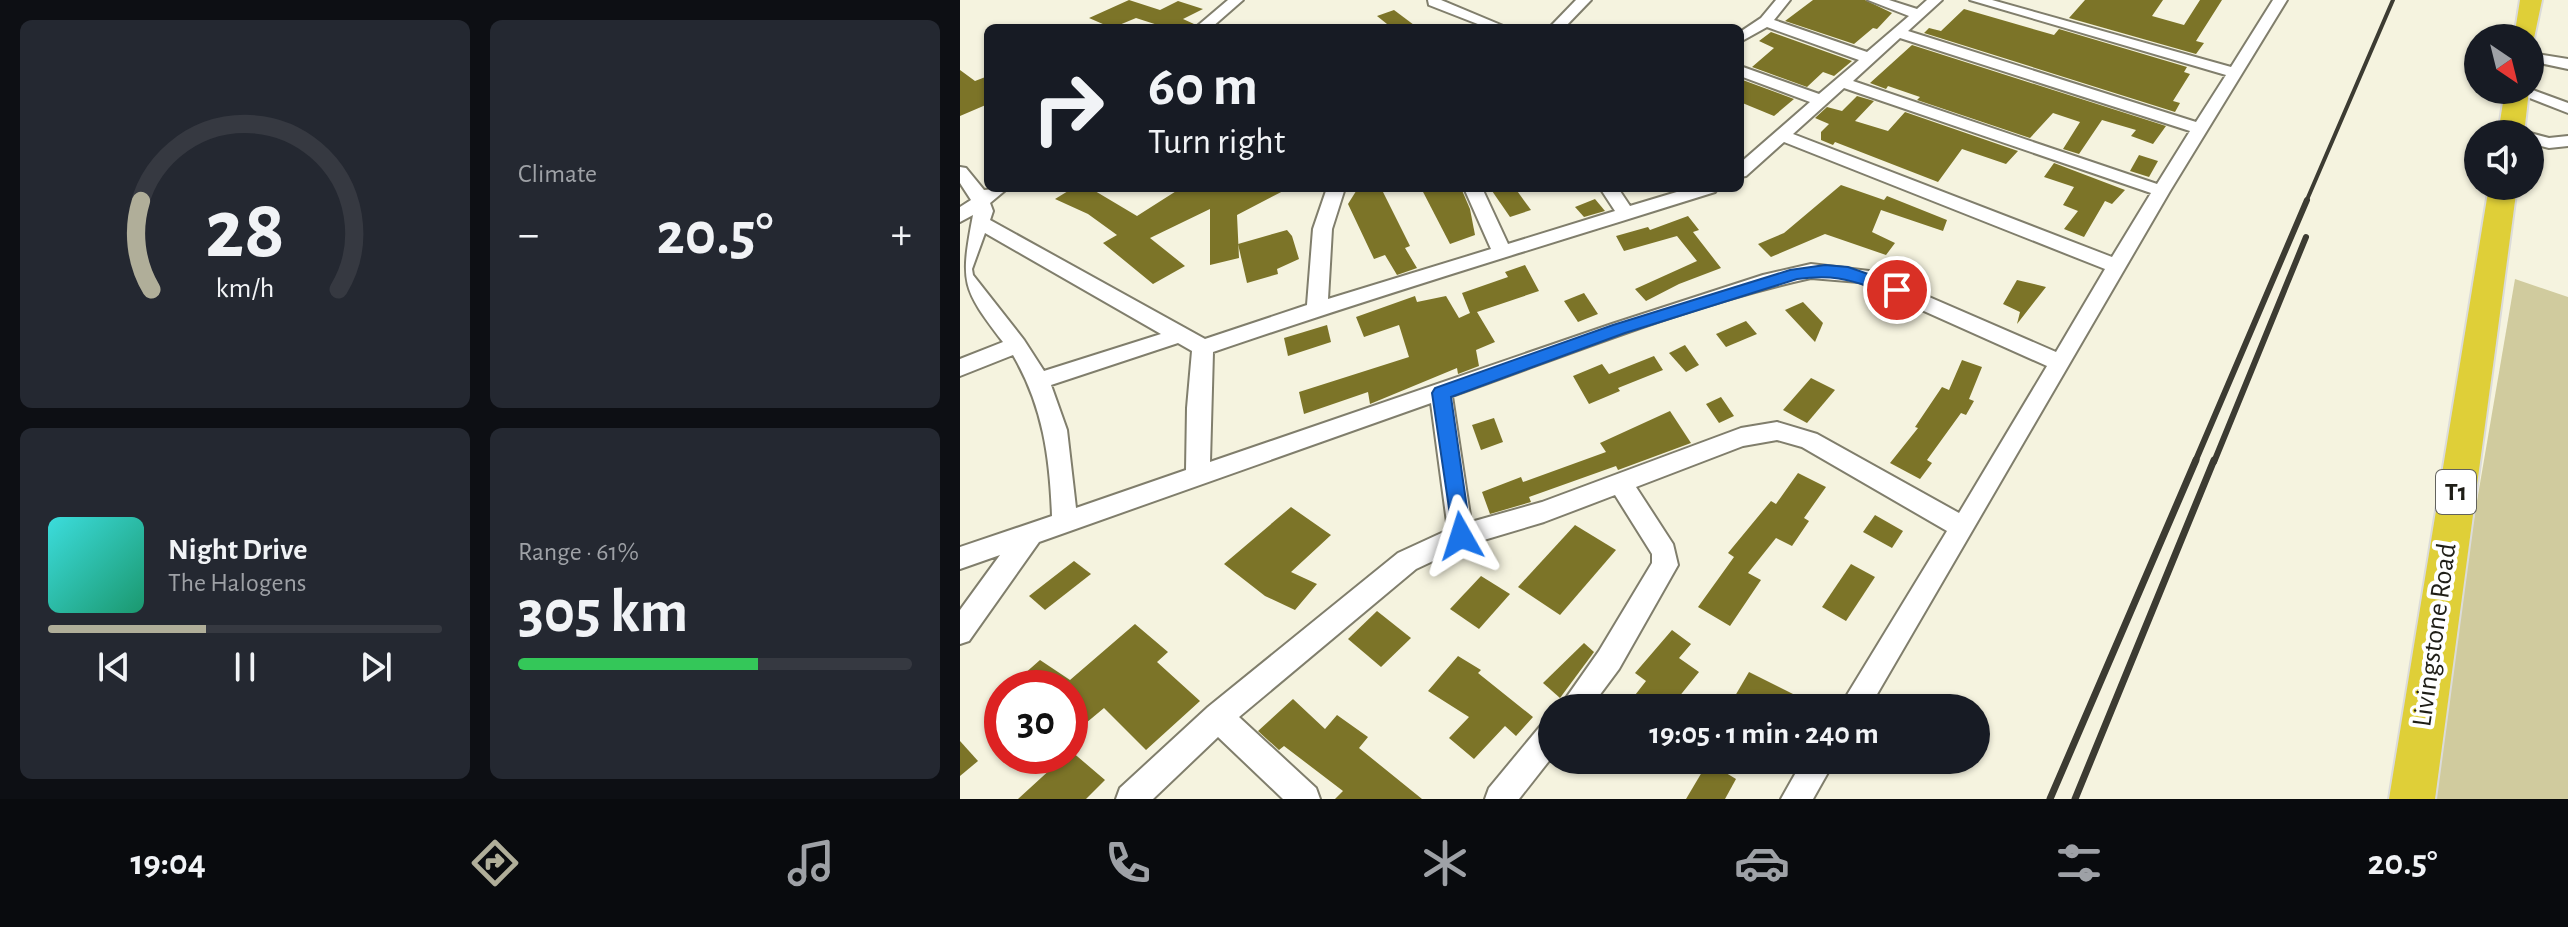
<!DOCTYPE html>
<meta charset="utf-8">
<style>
:root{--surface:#171b24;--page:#242831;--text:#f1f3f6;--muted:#9ea1a6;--line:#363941;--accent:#b0ae99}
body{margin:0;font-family:"Alegreya Sans",sans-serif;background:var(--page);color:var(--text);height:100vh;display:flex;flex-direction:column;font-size:30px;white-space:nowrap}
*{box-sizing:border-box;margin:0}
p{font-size:26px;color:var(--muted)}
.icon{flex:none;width:44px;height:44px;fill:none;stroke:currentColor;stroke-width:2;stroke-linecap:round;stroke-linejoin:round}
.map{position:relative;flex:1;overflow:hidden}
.drawer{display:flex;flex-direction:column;gap:20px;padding:20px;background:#0d0f14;width:960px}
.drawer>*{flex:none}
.guide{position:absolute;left:24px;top:24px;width:760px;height:168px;border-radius:12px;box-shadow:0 2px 6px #0004;background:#171b24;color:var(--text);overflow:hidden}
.needle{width:52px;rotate:145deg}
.tools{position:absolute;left:1504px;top:24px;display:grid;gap:16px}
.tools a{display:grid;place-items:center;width:80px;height:80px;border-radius:50%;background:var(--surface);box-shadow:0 2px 6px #0004;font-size:40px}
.speed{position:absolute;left:24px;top:670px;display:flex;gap:16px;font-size:40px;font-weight:700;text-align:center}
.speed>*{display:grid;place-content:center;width:104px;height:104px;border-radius:50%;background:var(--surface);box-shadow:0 2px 6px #0004;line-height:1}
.speed .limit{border:12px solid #d22;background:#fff;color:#111}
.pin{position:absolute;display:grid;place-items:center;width:68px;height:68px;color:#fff;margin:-34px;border:4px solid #fff;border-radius:50%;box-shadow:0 2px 8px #0007}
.me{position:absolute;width:88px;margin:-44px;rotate:354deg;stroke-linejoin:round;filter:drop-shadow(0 0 6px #0008)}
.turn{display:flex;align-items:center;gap:28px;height:168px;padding:0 32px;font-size:36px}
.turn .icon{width:104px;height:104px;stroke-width:2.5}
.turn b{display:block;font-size:56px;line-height:68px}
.big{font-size:60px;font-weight:700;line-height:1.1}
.drawer .widget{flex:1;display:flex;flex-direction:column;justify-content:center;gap:12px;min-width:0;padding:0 28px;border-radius:12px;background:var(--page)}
.drawer .dial{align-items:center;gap:0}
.dial svg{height:208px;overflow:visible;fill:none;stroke:var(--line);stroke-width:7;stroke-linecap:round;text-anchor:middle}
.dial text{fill:var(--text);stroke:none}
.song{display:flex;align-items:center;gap:24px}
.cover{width:96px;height:96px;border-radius:12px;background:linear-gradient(135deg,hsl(180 70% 55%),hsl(160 70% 35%))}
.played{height:8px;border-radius:4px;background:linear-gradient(90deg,var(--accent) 40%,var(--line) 40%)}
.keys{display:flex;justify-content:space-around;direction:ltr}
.heat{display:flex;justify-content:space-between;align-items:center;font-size:44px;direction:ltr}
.charge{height:12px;border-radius:6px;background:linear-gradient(90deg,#34c759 61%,var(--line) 0)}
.drawer .tiles{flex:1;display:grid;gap:20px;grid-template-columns:repeat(2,1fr)}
.trip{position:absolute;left:578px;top:694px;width:452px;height:80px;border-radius:40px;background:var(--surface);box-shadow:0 2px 6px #0004;font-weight:700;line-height:80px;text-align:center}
.tabs{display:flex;height:128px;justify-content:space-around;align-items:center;background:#090b0e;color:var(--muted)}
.tabs .icon{width:56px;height:56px}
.tabs .on{color:var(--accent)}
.tabs b{font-size:36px;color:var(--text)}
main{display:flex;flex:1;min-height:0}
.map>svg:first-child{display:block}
.green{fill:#d0cb9e}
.building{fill:#7c7428}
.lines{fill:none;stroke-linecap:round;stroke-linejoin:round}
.minor-casing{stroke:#807e6c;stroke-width:4}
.highway-casing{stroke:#dbdbda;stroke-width:4}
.minor{fill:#fff;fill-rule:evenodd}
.highway{fill:#dfcf38;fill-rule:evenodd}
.rail-far2{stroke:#3c3b32;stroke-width:4}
.rail-far1{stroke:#3c3b32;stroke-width:6}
.rail{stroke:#3c3b32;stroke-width:7}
.route{fill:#1a73e8;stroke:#114b97;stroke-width:2}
.labels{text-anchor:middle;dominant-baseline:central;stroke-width:8;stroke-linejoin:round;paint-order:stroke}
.shield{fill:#fff;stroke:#62625d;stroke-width:2}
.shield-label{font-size:26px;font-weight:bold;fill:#1f1e17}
.street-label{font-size:28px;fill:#1f1e17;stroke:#fff}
</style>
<main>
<section class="drawer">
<div class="tiles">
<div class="widget dial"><svg viewBox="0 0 100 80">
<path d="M14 69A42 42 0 1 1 86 69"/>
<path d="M14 69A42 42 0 0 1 10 35" stroke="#b0ae99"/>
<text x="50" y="56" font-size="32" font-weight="700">28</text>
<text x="50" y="72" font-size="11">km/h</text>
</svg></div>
<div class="widget"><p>Climate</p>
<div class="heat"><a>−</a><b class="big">20.5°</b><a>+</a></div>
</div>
<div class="widget">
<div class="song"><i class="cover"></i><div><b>Night Drive</b><p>The Halogens</p></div></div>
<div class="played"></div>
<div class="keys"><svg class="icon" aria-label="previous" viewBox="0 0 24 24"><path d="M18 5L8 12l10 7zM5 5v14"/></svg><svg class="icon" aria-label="pause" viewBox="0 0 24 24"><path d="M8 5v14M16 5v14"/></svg><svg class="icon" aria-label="next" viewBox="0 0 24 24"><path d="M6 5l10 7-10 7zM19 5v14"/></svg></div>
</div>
<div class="widget"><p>Range · 61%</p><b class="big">305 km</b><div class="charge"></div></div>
</div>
</section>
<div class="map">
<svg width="1608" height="799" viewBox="0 0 1608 799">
<rect width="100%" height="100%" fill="#f5f3df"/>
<path class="green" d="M1555,279L1608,297V799H1466Z"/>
<g class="building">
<path d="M169,0L200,10L218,1L243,9L223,19L234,24L232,28H207L176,18L152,28L129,18Z"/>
<path d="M853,0H905L932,13L917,29L913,28L894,44L825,21Z"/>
<path d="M1125,0H1203L1192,16L1224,25L1240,0H1262L1236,41L1244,43L1236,54L1109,18Z"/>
<path d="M1004,9L1094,35L1099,29L1227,67L1224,72L1230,74L1213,101L1220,103L1215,112L964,33L969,28L981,31Z"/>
<path d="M434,10L458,28H432L417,16Z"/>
<path d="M811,32L892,61L874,76L863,72L847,87L792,67L814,48L799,41Z"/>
<path d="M952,45L1206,126L1193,144L1171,136L1176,130L1142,120L1119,154L1103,149L1120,122L1093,113L1070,138L957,100L960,97L928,86L926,89L910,83Z"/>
<path d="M0,70L15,81L28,76V104L0,116Z"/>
<path d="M780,79L834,99L814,116L780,102Z"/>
<path d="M897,96L914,101L895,121L928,131L945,112L1058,151L1046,164L1002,149L978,182L875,142L873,145L861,140V132L869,124L855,118L867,107L882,111Z"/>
<path d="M1179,155L1198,161L1189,177L1170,171Z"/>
<path d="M1094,163L1165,190L1152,204L1145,201L1124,237L1104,229L1118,211L1103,205L1114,187L1084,177Z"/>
<path d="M881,185L924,200L927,196L987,220L983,231L921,210L912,232L935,243L926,255L865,234L811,257L798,244L824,233Z"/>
<path d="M113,188H130L177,216L221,188H329L277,215L279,258L250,265V209L190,238L225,266L193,284L143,243L157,235L128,214L95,199Z"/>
<path d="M398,188H421L450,246L445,248L457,268L437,275L425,255L414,259L388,204Z"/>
<path d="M461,188H501L510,209L515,235L490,244Z"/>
<path d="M530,188H555L571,210L550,217Z"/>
<path d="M635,199L645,211L624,217L615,207Z"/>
<path d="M728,216L739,230L733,232L761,268L719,284L686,301L675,289L737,261L717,236L664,251L656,236L688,227L690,230Z"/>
<path d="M327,230L332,236L339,259L317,269L318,274L287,283L278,244Z"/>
<path d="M565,265L579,291L517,312L535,342L516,350L519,366L498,374L497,368L410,404L408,392L344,414L339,392L449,357L439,325L404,337L396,317L455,296L457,302L486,296L499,318L510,313L502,293L548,277L545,272Z"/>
<path d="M1057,280L1086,287L1057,324L1060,312L1043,304Z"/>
<path d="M624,293L638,314L618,322L604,301Z"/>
<path d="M843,302L863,323L855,342L825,310Z"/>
<path d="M786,321L797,334L766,347L756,334Z"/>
<path d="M367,325L371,342L328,356L324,338Z"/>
<path d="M725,345L739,365L726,372L709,353Z"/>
<path d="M694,356L703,370L658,388L660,391L629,404L613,376L642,364L649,374Z"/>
<path d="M1002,360L1022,367L1009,399L1014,401L1006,415L1001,413L967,460L972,463L960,479L930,463L958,428L955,427L982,387L989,390Z"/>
<path d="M851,378L875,390L847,423L823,410Z"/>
<path d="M761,397L774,416L759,423L746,404Z"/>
<path d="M710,411L731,443L658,470L656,466L569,497L571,502L530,514L522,492L561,477L563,482L646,452L640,443Z"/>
<path d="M534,418L543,442L521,450L512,425Z"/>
<path d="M838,473L866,487L844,518L849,521L832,546L816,538L788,573L801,580L770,626L738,607L774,557L768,553L811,501L816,504Z"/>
<path d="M331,507L371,535L331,572L357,584L335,610L305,596L264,564Z"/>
<path d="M915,515L943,531L932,548L903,532Z"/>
<path d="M615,525L656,550L600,615L558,587Z"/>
<path d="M114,561L131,574L85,610L69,596Z"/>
<path d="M891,564L915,577L886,621L862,607Z"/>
<path d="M521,576L550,594L519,629L490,609Z"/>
<path d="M417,611L451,638L421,667L388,639Z"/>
<path d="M175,624L208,652L197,662L240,701L186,750L144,708L126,723L110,707V688H82L63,675L80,660L110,680Z"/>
<path d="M712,630L731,644L719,658L739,672L710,708H665L686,681L675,673Z"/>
<path d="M624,643L634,652L600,698L583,683Z"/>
<path d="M498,656L521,670L518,673L573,717L556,736L545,726L514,759L489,738L509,717L468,691Z"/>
<path d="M789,672L837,696L831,708H768Z"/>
<path d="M333,699L365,729L377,715L408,737L399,748L462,799H375L383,791L324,746L319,750L298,731Z"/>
<path d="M0,741L18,761L0,776Z"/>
<path d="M111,751L145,780L126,799H58L105,756H110Z"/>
<path d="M748,762L776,779L765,799H726Z"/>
</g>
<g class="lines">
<g class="minor-casing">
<g id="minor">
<path d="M268,0H283L251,28H235Z"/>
<path d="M468,0H481L548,28H528L469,5Z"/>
<path d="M616,0H631L604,28H589Z"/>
<path d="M816,0H830L814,20L907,52L949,16L908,0H929L957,9L967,0H982L948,31L1236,122L1266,75L1010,0H1032L1271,67L1313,0H1327L1210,191L909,708H879L987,531L842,447L817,440L783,446L676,487L713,544L718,565L659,669L630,708H599L639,651L692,563V554L655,495L584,522L507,545L456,569L279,717L356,788L360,799H323L258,737L193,799H156L160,788L248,707L438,553L488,530L471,403L79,542L9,641L0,644V610L40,555L0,569V547L92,516C90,458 83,406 53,355L0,376V359L43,342C2,288 0,284 13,215L0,222V207L11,200L0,183V167L6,168L24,190L48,188L30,203L33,211L30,220L245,339L347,305L353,229L367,188H385L372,229L368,299L531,249L504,188H522L548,244L655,211L640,188H658L670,206L730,188H758L755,192C589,244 419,295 253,352L250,462L652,324L803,275L851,264L909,271L1096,352L1145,269L824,142L786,176L780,177V163L850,102L780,76V66L859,94L899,60L807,27L780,42V32L801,18ZM940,38L1230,131L1197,184L893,81ZM884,88L1191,193L1152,257L833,134ZM25,233L201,334L84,371L64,340L13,275L12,269ZM851,278L899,282L1087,366L999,513L857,434L817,422L781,428L582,502L511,522L492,396C610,354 729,305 851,278ZM218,343L232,351L227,408L226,470L116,508L107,430L91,385Z"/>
<path d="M1570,53L1608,59V69L1570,61Z"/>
<path d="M1570,89L1608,103V113L1549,90Z"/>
<path d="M1570,133L1589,138L1608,136V146L1589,148L1570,143V134H1566Z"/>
<path d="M592,720V757L559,799H525L529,788L582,724Z"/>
<path d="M843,760H875L853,799H821Z"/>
</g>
</g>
<g class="highway-casing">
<g id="highway">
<path d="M1560,0H1582L1573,43L1570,44V38H1554Z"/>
<path d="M1545,90H1569L1564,134H1538Z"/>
<path d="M1529,186H1557L1475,799H1429Z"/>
</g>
</g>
<use href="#minor" class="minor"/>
<use href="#highway" class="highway"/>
<path class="rail-far2" d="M1346,202L1433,0"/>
<g class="rail-far1">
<path d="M1235,462L1347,200"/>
<path d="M1254,462L1346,237"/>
</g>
<g class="rail">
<path d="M1090,799L1236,460"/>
<path d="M1115,799L1254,460"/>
</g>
</g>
<path class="route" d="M865,265L888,267L943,286L945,290L937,295C895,283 882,273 837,279L665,333L491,397L511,536L508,542L501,545L494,542L472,393L475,388L653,325L830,270Z"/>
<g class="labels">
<rect class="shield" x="1476" y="470" width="40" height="44" rx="6"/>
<g class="shield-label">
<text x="1496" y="492">T1</text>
</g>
<g class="street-label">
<text transform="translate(1475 635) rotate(-82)">Livingstone Road</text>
</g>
</g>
</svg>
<div class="tools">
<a><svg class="needle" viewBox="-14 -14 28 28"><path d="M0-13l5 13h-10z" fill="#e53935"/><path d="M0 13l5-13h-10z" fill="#9ea1a6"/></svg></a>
<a><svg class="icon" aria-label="sound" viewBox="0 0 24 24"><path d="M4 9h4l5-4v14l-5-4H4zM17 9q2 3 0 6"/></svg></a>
</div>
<div class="speed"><div class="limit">30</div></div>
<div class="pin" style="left:937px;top:290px;background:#d93025"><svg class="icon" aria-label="arrive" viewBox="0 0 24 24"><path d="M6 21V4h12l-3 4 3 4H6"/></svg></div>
<svg class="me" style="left:501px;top:536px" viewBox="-20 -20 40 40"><path d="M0-17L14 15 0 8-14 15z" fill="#1a73e8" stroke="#fff" stroke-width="4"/></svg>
<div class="trip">19:05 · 1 min · 240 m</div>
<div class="guide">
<div class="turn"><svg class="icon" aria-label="right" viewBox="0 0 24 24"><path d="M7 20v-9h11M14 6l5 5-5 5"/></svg><div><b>60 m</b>Turn right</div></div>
</div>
</div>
</main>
<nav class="tabs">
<b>19:04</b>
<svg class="icon on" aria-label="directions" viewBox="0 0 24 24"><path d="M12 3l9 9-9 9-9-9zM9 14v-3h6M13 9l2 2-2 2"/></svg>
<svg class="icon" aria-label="music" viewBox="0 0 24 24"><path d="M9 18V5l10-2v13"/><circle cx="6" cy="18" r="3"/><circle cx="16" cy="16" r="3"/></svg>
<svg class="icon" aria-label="phone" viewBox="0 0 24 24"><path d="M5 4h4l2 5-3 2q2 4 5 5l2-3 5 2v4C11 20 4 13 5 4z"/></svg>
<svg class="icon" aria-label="climate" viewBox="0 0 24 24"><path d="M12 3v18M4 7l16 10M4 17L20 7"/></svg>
<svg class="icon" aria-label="car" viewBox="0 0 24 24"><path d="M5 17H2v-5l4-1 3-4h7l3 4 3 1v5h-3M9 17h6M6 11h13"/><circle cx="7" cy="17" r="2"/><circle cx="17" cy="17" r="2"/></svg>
<svg class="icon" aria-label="filters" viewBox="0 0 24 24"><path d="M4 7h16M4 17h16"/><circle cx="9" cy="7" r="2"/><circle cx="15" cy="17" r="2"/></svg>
<b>20.5°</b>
</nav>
